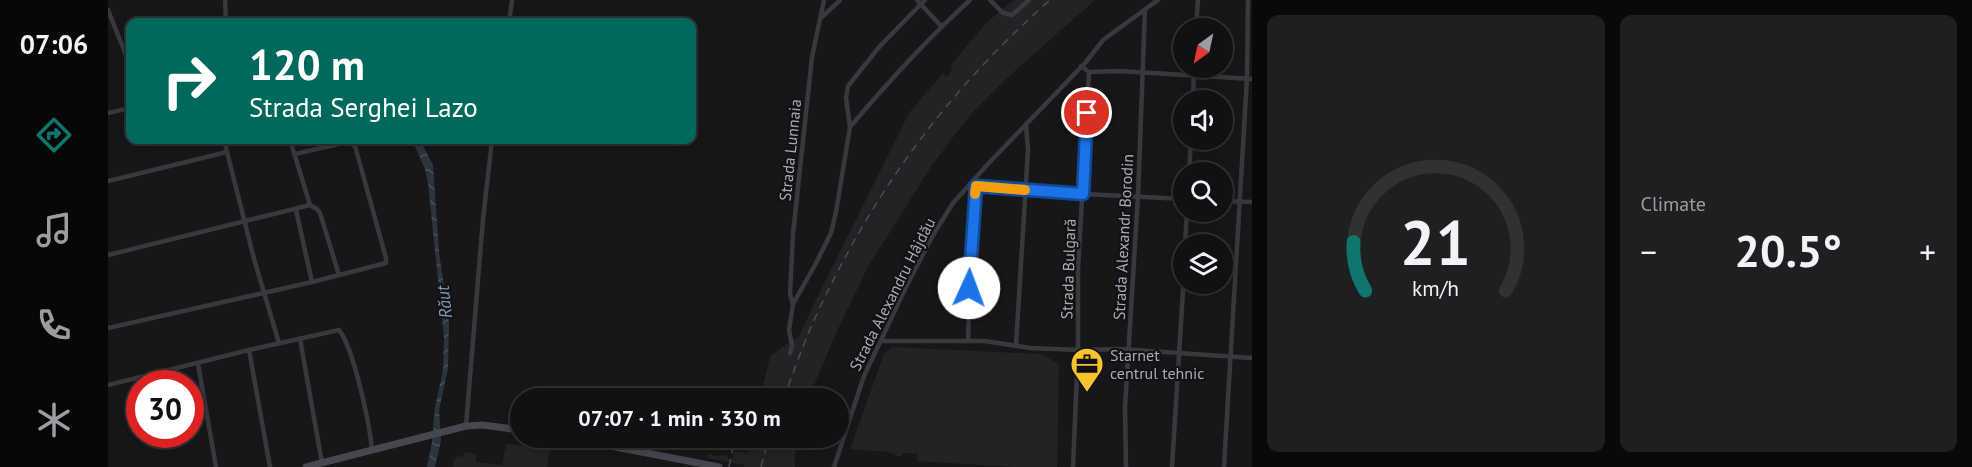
<!DOCTYPE html>
<meta charset="utf-8">
<style>
:root{--surface:#111113;--page:#1e1f21;--text:#f1f3f6;--muted:#9c9da0;--line:#303133;--accent:#0f766e}
body{margin:0;font-family:"PT Sans",sans-serif;background:var(--page);color:var(--text);height:100vh;display:flex;flex-direction:column;font-size:22px;white-space:nowrap}
*{box-sizing:border-box;margin:0}
p{font-size:20px;color:var(--muted)}
.icon{flex:none;width:33px;height:33px;fill:none;stroke:currentColor;stroke-width:2;stroke-linecap:round;stroke-linejoin:round}
.map{position:relative;flex:1;overflow:hidden}
.details{display:flex;flex-direction:column;gap:15px;padding:15px;background:#09090a;width:720px}
.details>*{flex:none}
.guide{position:absolute;left:18px;top:18px;width:570px;height:126px;border-radius:12px;box-shadow:0 3px 15px #0003,0 0 0 2px var(--line);background:#00695c;color:#fff;overflow:hidden}
.needle{width:39px;rotate:213deg}
.buttons{position:absolute;left:1065px;top:18px;display:grid;gap:12px}
.buttons a{display:grid;place-items:center;width:60px;height:60px;border-radius:50%;background:var(--surface);box-shadow:0 3px 15px #0003,0 0 0 2px var(--line);font-size:30px}
.speed{position:absolute;left:18px;top:370px;display:flex;gap:12px;font-size:30px;font-weight:700;text-align:center}
.speed>*{display:grid;place-content:center;width:78px;height:78px;border-radius:50%;background:var(--surface);box-shadow:0 3px 15px #0003,0 0 0 2px var(--line);line-height:1}
.speed .limit{border:9px solid #d22;background:#fff;color:#111}
.pin{position:absolute;display:grid;place-items:center;width:51px;height:51px;color:#fff;margin:-26px;border:3px solid #fff;border-radius:50%;box-shadow:0 2px 6px #0007}
.me{position:absolute;width:66px;margin:-33px;rotate:2deg;stroke-linejoin:round;filter:drop-shadow(0 0 4px #0008)}
.turn{display:flex;align-items:center;gap:21px;height:126px;padding:0 24px;font-size:27px}
.turn .icon{width:78px;height:78px;stroke-width:2.5}
.turn b{display:block;font-size:42px;line-height:51px}
.big{font-size:45px;font-weight:700;line-height:1.1}
.details .card{flex:1;display:flex;flex-direction:column;justify-content:center;gap:9px;min-width:0;padding:0 21px;border-radius:12px;background:var(--page)}
.details .dial{align-items:center;gap:0}
.dial svg{height:156px;overflow:visible;fill:none;stroke:var(--line);stroke-width:7;stroke-linecap:round;text-anchor:middle}
.dial text{fill:var(--text);stroke:none}
.heat{display:flex;justify-content:space-between;align-items:center;font-size:33px;direction:ltr}
.details .tiles{flex:1;display:grid;gap:15px;grid-template-columns:repeat(2,1fr)}
.trip{position:absolute;left:402px;top:388px;width:339px;height:60px;border-radius:30px;background:var(--surface);box-shadow:0 3px 15px #0003,0 0 0 2px var(--line);font-weight:700;line-height:60px;text-align:center}
main{display:flex;flex:1;min-height:0}
.dock{display:flex;flex-direction:column;width:108px;justify-content:space-around;align-items:center;background:#070708;color:var(--muted)}
.dock .icon{width:42px;height:42px}
.dock .selected{color:var(--accent)}
.dock b{font-size:27px;color:var(--text)}
.map>svg:first-child{display:block}
.built{fill:#232326}
.water{fill:url(#water-waves)}
.lines{fill:none;stroke-linecap:round;stroke-linejoin:round}
.street{stroke:#38393f;stroke-width:4.5}
.secondary{stroke:#46474f;stroke-width:7}
.rail{stroke:#4b4c54;stroke-width:1.5;stroke-dasharray:8 6;stroke-linecap:butt}
.route-casing{stroke:#114b97;stroke-width:15}
.route{stroke:#1a73e8;stroke-width:10}
.slow{stroke:#f59e0b;stroke-width:10}
.labels{text-anchor:middle;dominant-baseline:central;stroke-width:4.5;stroke-linejoin:round;paint-order:stroke}
.street-label{font-size:16px;fill:#a9adba;stroke:#121214}
.poi-label{font-size:16px;fill:#a9adba;stroke:#121214;text-anchor:start}
.water-label{font-size:18px;font-style:italic;fill:#7f98b6;stroke:#121214}
</style>
<main>
<nav class="dock">
<b>07:06</b>
<svg class="icon selected" aria-label="directions" viewBox="0 0 24 24"><path d="M12 3l9 9-9 9-9-9zM9 14v-3h6M13 9l2 2-2 2"/></svg>
<svg class="icon" aria-label="music" viewBox="0 0 24 24"><path d="M9 18V5l10-2v13"/><circle cx="6" cy="18" r="3"/><circle cx="16" cy="16" r="3"/></svg>
<svg class="icon" aria-label="phone" viewBox="0 0 24 24"><path d="M5 4h4l2 5-3 2q2 4 5 5l2-3 5 2v4C11 20 4 13 5 4z"/></svg>
<svg class="icon" aria-label="climate" viewBox="0 0 24 24"><path d="M12 3v18M4 7l16 10M4 17L20 7"/></svg>
</nav>
<div class="map">
<svg width="1144" height="467" viewBox="0 0 1144 467">
<defs>
<pattern id="water-waves" width="16" height="10" patternUnits="userSpaceOnUse" patternTransform="scale(1.5)"><rect width="16" height="10" fill="#2c353e"/><path d="M0 5q4-4 8 0t8 0" fill="none" stroke="#485058"/></pattern>
</defs>
<rect width="100%" height="100%" fill="#171719"/>
<g class="built">
<path d="M905,0H987L898,79L863,114L824,165L760,267L729,331L700,399H652L662,356L691,336L708,300L801,113L835,73L838,77L844,71L842,70L845,68L843,65L878,23Z"/>
<path d="M784,347L933,354L951,364L949,467H905L809,461V453H794L793,456H787V454L782,452L742,449L776,354Z"/>
<path d="M644,438H687V467H636V465L599,458L600,453L607,456L620,455L619,458L624,459L626,451L640,453Z"/>
<path d="M398,444L442,448L439,467H345L346,459H349V456L355,457L356,452L368,454V462L394,465Z"/>
</g>
<path class="water" d="M304,140H312L325,165L331,252L341,323L340,368L331,410L333,440L327,467H319L324,442L327,407L335,371L336,337L320,183L317,169Z"/>
<g class="lines">
<g class="street">
<path d="M117,0L118,22"/>
<path d="M809,0L833,26"/>
<path d="M882,0L895,13L904,15L921,0"/>
<path d="M0,10L22,65"/>
<path d="M714,17L732,0"/>
<path d="M401,22L404,0"/>
<path d="M1088,28L1090,0"/>
<path d="M973,66L981,72L1011,71L1144,79"/>
<path d="M1085,100L1086,68"/>
<path d="M0,113L22,108"/>
<path d="M742,127C780,82 818,40 862,0"/>
<path d="M116,140L146,259L171,343"/>
<path d="M182,140L202,205L209,209L212,213L231,275"/>
<path d="M1081,172L1083,140"/>
<path d="M0,181L119,152"/>
<path d="M861,185L881,188L956,193L1076,199"/>
<path d="M1114,201L1144,202"/>
<path d="M188,210L204,282"/>
<path d="M1077,244L1079,212"/>
<path d="M0,255L202,205"/>
<path d="M685,304L682,294L685,234L704,57L716,0"/>
<path d="M0,328L204,282L278,263V258L247,146L239,142L187,154"/>
<path d="M192,339L214,463"/>
<path d="M860,340L863,248L868,185"/>
<path d="M773,341H877L922,348L970,350L1012,349L1144,358"/>
<path d="M908,345L920,150L918,125"/>
<path d="M141,350L162,467"/>
<path d="M682,353L684,345L681,330L685,304L707,265L723,233L728,212L742,127L738,98L740,86L772,46L817,0"/>
<path d="M90,364L108,467"/>
<path d="M0,385L141,350L231,330C246,349 262,425 264,451"/>
<path d="M358,426L375,219L384,140"/>
<path d="M726,467L756,376L799,285L825,235L845,203L879,165L978,62L995,40L1050,0"/>
<path d="M965,467L970,350V270L981,72"/>
<path d="M1018,467L1017,407L1030,196L1037,9"/>
<path d="M1064,467L1076,274"/>
<path d="M1116,467L1139,78L1140,0"/>
</g>
<g class="secondary">
<path d="M461,438L611,467"/>
<path d="M198,467L358,426L375,425L412,430"/>
</g>
<g class="rail">
<path d="M634,399L636,390"/>
<path d="M675,399C686,372 695,344 707,318C765,192 838,92 942,0"/>
<path d="M621,467L627,438"/>
<path d="M653,467L661,438"/>
</g>
</g>
<g class="lines">
<g class="route-casing">
<path id="route" d="M861,288L868,186L975,194L979,113"/>
</g>
<use href="#route" class="route"/>
<path class="slow" d="M867,194L868,186L917,190"/>
</g>
<defs>
<g id="office-pin" transform="scale(1.725)"><path d="M0 17L-7.5 6A9.5 9.5 0 1 1 7.5 6Z" fill="#f9c32f" stroke="#121214"/><path d="M-6-3h4V-5.5h4V-3h4V5H-6ZM-1-4.5V-3h2v-1.5ZM-6 0V1H6V0Z" fill="#111"/></g>
</defs>
<g fill-rule="evenodd">
<use href="#office-pin" x="979" y="364"/>
</g>
<g class="labels">
<g class="street-label">
<text transform="translate(682 150) rotate(-84)">Strada Lunnaia</text>
<text transform="translate(1015 237) rotate(-87)">Strada Alexandr Borodin</text>
<text transform="translate(960 269) rotate(-88)">Strada Bulgară</text>
<text transform="translate(784 294) rotate(-63)">Strada Alexandru Hâjdău</text>
</g>
<g class="poi-label">
<text x="1002" y="355">Starnet<tspan x="1002" dy="18">centrul tehnic</tspan></text>
</g>
<g class="water-label">
<text transform="translate(336 302) rotate(-96)">Răut</text>
</g>
</g>
</svg>
<div class="buttons">
<a><svg class="needle" viewBox="-14 -14 28 28"><path d="M0-13l5 13h-10z" fill="#e53935"/><path d="M0 13l5-13h-10z" fill="#9c9da0"/></svg></a>
<a><svg class="icon" aria-label="sound" viewBox="0 0 24 24"><path d="M4 9h4l5-4v14l-5-4H4zM17 9q2 3 0 6"/></svg></a>
<a><svg class="icon" aria-label="search" viewBox="0 0 24 24"><circle cx="10" cy="10" r="6"/><path d="M15 15l6 6"/></svg></a>
<a><svg class="icon" aria-label="layers" viewBox="0 0 24 24"><path d="M12 4l9 5-9 5-9-5zM3 14l9 5 9-5"/></svg></a>
</div>
<div class="speed"><div class="limit">30</div></div>
<div class="pin" style="left:979px;top:113px;background:#d93025"><svg class="icon" aria-label="arrive" viewBox="0 0 24 24"><path d="M6 21V4h12l-3 4 3 4H6"/></svg></div>
<svg class="me" style="left:861px;top:288px" viewBox="-20 -20 40 40"><circle r="19" fill="#fff"/><path d="M0-13L10 11 0 6-10 11z" fill="#1a73e8"/></svg>
<div class="trip">07:07 · 1 min · 330 m</div>
<div class="guide">
<div class="turn"><svg class="icon" aria-label="right" viewBox="0 0 24 24"><path d="M7 20v-9h11M14 6l5 5-5 5"/></svg><div><b>120 m</b>Strada Serghei Lazo</div></div>
</div>
</div>
<section class="details">
<div class="tiles">
<div class="card dial"><svg viewBox="0 0 100 80">
<path d="M14 69A42 42 0 1 1 86 69"/>
<path d="M14 69A42 42 0 0 1 8 44" stroke="#0f766e"/>
<text x="50" y="56" font-size="32" font-weight="700">21</text>
<text x="50" y="72" font-size="11">km/h</text>
</svg></div>
<div class="card"><p>Climate</p>
<div class="heat"><a>−</a><b class="big">20.5°</b><a>+</a></div>
</div>
</div>
</section>
</main>
